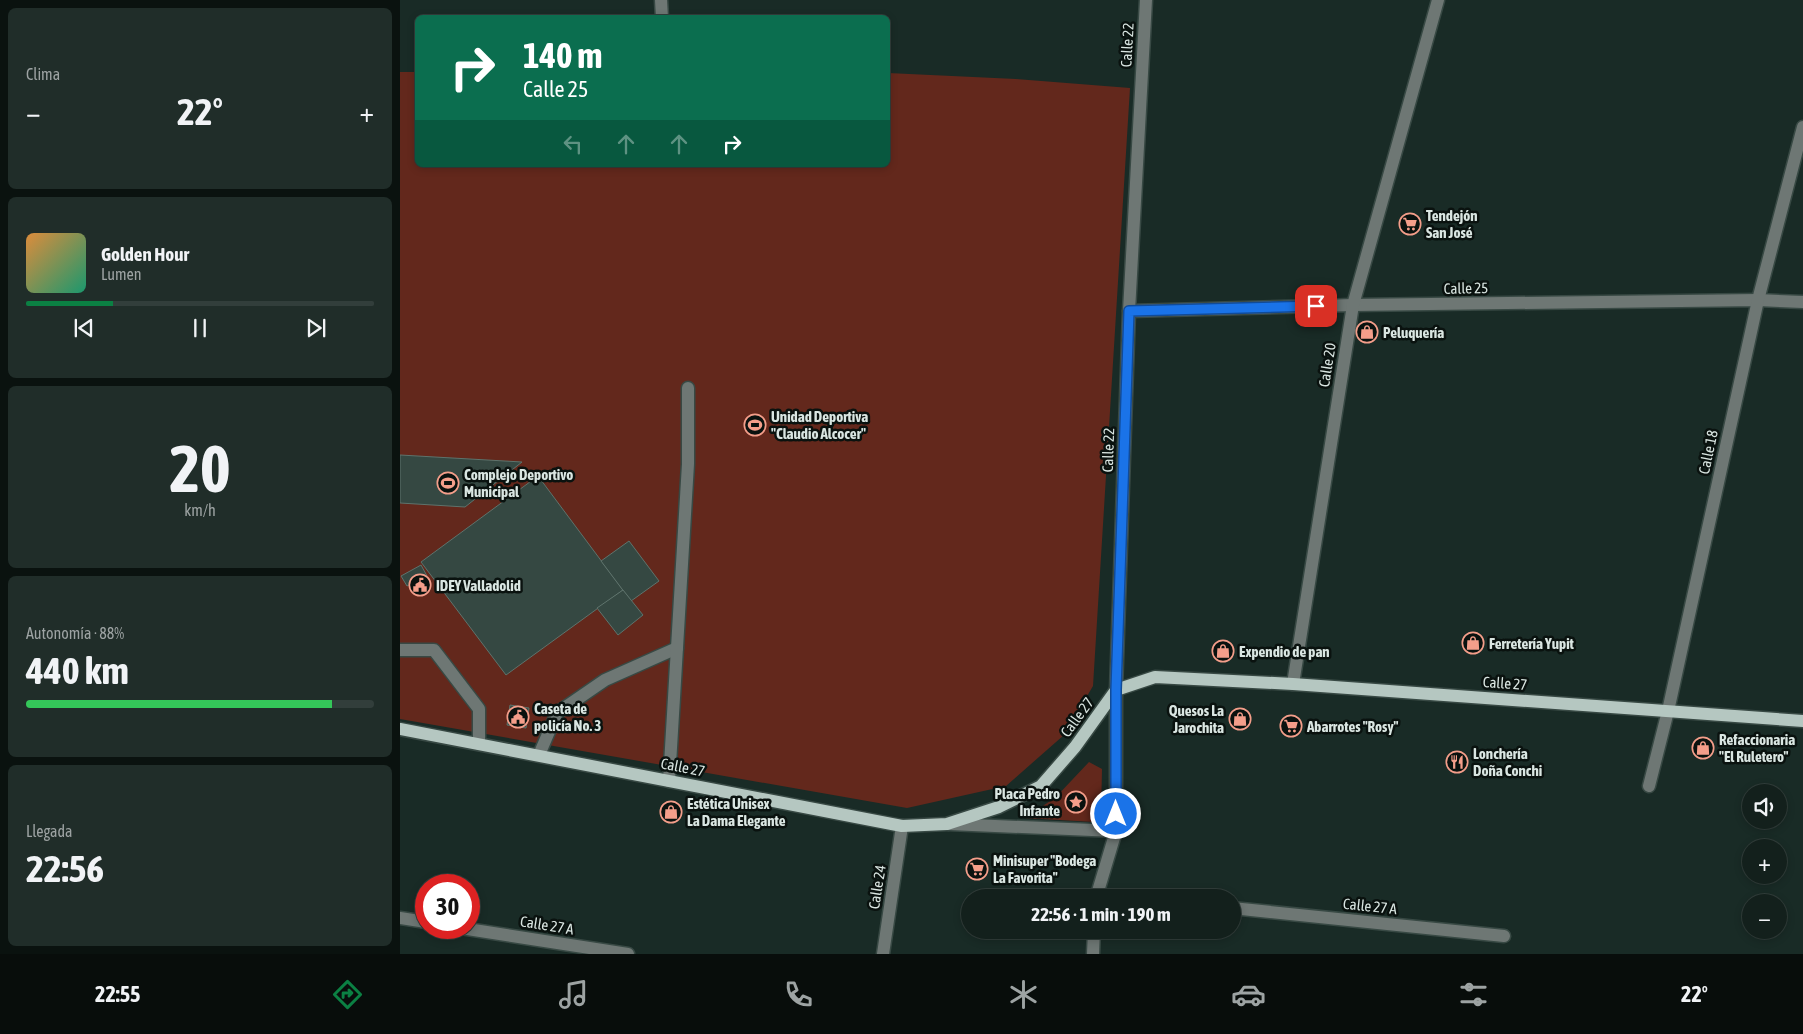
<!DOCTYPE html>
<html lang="es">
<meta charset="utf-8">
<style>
:root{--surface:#13201c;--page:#202d29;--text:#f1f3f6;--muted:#9da3a3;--line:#323e3b;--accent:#0b8043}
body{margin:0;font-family:"Asap Condensed",sans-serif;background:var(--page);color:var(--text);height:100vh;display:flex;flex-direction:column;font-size:19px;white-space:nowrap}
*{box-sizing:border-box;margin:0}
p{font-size:16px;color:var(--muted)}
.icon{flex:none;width:28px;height:28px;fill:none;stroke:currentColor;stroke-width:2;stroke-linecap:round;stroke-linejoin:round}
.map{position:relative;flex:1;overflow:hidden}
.details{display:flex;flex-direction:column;gap:8px;padding:8px;background:#0a120f;width:400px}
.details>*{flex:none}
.guide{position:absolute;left:15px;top:15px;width:475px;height:152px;border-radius:8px;box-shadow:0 2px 8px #0003,0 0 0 1px var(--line);background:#0b6e4f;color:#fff;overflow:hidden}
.fabs{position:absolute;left:1342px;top:784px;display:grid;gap:10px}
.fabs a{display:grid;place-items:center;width:45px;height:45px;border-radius:50%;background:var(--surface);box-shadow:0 2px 8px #0003,0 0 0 1px var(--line);font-size:25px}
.speed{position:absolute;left:15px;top:874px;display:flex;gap:10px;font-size:25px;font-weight:700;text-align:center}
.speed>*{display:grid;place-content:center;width:65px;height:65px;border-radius:50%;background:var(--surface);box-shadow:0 2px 8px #0003,0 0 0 1px var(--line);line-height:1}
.speed .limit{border:8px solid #d22;background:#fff;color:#111}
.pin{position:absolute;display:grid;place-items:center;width:42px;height:42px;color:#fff;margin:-21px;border-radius:10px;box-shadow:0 2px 8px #0006}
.me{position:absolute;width:55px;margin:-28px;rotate:0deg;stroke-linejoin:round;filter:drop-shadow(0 0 4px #0008)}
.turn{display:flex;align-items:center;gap:18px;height:105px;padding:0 25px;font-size:22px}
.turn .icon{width:65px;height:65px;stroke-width:2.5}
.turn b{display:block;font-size:35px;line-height:42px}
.lanes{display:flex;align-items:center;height:48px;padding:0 25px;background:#0003;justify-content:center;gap:25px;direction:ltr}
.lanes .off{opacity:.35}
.big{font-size:38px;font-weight:700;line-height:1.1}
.details .tile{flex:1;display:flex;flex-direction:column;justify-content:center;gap:8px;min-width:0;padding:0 18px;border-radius:8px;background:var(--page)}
.details .dial{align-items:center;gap:0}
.dial b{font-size:65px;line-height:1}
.song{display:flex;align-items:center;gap:15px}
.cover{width:60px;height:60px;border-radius:8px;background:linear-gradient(135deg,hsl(30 70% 55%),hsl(160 70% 35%))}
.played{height:5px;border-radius:2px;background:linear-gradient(90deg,var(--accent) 25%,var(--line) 25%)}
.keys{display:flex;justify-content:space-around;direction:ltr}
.heat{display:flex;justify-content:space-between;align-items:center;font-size:28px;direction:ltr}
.charge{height:8px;border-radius:4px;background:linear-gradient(90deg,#34c759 88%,var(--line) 0)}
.trip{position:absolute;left:561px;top:889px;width:280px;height:50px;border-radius:25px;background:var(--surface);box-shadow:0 2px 8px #0003,0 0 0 1px var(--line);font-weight:700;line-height:50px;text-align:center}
.tab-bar{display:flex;height:80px;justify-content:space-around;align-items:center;background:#080d0b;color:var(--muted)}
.tab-bar .icon{width:35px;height:35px}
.tab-bar .active{color:var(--accent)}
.tab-bar b{font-size:22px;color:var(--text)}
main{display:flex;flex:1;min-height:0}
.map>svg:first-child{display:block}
.green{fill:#63281c}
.building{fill:#354842;stroke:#5e736c}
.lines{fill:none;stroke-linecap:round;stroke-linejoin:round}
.minor-casing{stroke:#384944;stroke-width:15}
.major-casing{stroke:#384944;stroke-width:15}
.minor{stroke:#6e7774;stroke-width:12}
.major{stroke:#b5c7c1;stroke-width:12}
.route-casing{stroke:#114b97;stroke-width:12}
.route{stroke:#1a73e8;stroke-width:9}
.labels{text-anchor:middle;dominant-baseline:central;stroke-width:5;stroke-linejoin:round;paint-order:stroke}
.street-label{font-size:15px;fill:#dae6e2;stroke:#0a120f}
.poi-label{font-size:15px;font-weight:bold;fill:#dae6e2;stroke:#0a120f;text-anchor:start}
</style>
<main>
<section class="details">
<div class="tile"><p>Clima</p>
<div class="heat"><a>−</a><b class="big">22°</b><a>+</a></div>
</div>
<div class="tile">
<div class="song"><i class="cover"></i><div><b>Golden Hour</b><p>Lumen</p></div></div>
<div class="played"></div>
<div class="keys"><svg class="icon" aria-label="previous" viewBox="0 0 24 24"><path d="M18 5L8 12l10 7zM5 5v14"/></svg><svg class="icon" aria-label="pause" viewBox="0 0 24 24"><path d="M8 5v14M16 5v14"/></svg><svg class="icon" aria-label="next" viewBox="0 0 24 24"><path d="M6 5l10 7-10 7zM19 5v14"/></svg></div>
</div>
<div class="tile dial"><b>20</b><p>km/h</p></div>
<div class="tile"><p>Autonomía · 88%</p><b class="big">440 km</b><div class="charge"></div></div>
<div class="tile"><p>Llegada</p><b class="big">22:56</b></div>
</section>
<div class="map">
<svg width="1403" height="954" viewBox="0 0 1403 954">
<rect width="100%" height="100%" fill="#192b26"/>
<g class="green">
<path d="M0,72H17L18,165H488V73L616,79L730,88L693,686L664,735L606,786L507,808L0,719Z"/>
<path d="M689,762L702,769L701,814L694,822L624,818L655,798Z"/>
</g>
<g class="building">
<path d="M0,455L122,462L65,507L0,503Z"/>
<path d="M138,476L223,590L106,675L21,562Z"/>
<path d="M229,541L259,581L231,601L201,561Z"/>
<path d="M21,565L27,576L7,586L1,576Z"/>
<path d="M27,577L30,583L14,592L11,587Z"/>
<path d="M223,590L243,615L218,635L197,608Z"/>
<path d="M110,705L129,708L126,728L107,725Z"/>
</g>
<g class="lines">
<g class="minor-casing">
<g id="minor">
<path d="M261,0L262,18"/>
<path d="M729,311L953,305L1358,300L1403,302"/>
<path d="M0,650H34L79,709V744"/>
<path d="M893,684L953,305L1038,0"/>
<path d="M139,755L157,713L205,680L277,648"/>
<path d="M269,781L288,464V388"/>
<path d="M1249,786L1268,711L1358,300L1403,127"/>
<path d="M549,824L716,831"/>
<path d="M696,894L726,898"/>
<path d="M696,898L716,831V690L729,311L746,0"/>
<path d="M832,908L1104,936"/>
<path d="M0,918L26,922"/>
<path d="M61,928L228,954"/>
<path d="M483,954L502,826"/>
<path d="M693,954L694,930"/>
</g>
</g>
<g class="major-casing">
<path id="major" d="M0,729L502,826L547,824L599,807L641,786L675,747L716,690L755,677L893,684L1403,721"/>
</g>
<use href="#minor" class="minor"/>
<use href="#major" class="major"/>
</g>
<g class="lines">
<g class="route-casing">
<path id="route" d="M716,814V690L729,311L916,306"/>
</g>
<use href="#route" class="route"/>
</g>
<defs>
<g id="supermarket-ring" transform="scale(1.125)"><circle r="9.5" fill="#0a120f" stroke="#f49e8a" stroke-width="1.5"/><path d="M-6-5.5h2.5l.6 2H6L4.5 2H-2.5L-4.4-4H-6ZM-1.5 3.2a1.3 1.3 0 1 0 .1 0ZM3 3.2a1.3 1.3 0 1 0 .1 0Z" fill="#f49e8a"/></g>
<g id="shop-ring" transform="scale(1.125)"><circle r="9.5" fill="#0a120f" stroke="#f49e8a" stroke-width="1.5"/><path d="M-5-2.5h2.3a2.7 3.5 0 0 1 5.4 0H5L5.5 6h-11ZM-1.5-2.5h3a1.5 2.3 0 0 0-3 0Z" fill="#f49e8a"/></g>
<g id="stadium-ring" transform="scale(1.125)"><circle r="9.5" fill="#0a120f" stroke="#f49e8a" stroke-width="1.5"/><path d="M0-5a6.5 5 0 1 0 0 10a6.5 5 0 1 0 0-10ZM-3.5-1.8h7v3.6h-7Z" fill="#f49e8a"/></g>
<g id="civic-ring" transform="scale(1.125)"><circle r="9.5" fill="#0a120f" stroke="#f49e8a" stroke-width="1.5"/><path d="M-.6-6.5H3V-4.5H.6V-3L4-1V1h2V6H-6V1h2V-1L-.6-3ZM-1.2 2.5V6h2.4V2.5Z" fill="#f49e8a"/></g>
<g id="restaurant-ring" transform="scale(1.125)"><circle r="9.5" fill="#0a120f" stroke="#f49e8a" stroke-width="1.5"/><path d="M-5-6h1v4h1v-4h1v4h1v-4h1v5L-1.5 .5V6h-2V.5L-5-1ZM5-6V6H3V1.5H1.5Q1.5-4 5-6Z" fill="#f49e8a"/></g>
<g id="sight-ring" transform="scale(1.125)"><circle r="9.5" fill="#0a120f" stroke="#f49e8a" stroke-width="1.5"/><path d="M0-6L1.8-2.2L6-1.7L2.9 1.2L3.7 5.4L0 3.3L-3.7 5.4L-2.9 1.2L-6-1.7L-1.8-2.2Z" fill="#f49e8a"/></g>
</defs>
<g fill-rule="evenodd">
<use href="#supermarket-ring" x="1010" y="224"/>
<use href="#shop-ring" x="967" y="332"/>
<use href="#stadium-ring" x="355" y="425"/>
<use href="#stadium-ring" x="48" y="483"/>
<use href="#civic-ring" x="20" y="585"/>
<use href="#shop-ring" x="1073" y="643"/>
<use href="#shop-ring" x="823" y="651"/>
<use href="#civic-ring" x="118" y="717"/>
<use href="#shop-ring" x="840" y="719"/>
<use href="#supermarket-ring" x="891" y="726"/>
<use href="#shop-ring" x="1303" y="748"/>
<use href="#restaurant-ring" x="1057" y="762"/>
<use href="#sight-ring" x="676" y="802"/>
<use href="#shop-ring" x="271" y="812"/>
<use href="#supermarket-ring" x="577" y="869"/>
</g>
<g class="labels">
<g class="street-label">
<text transform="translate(727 45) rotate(-87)">Calle 22</text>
<text transform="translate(1066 288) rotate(-1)">Calle 25</text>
<text transform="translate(927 365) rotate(-81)">Calle 20</text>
<text transform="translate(708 450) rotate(-88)">Calle 22</text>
<text transform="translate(1308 452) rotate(-78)">Calle 18</text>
<text transform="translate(1105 683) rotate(4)">Calle 27</text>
<text transform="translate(677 717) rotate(-54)">Calle 27</text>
<text transform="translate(283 767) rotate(11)">Calle 27</text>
<text transform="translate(477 887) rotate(-81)">Calle 24</text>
<text transform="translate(970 906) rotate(6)">Calle 27 A</text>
<text transform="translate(147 925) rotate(9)">Calle 27 A</text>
</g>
<g class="poi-label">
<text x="1026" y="215">Tendejón<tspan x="1026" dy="17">San José</tspan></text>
<text x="983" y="332">Peluquería</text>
<text x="371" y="416">Unidad Deportiva<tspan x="371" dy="17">"Claudio Alcocer"</tspan></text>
<text x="64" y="474">Complejo Deportivo<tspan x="64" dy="17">Municipal</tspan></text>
<text x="36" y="585">IDEY Valladolid</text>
<text x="1089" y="643">Ferretería Yupit</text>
<text x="839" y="651">Expendio de pan</text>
<text x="134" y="708">Caseta de<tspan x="134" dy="17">policía No. 3</tspan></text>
<text x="824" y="710" text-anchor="end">Quesos La<tspan x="824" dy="17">Jarochita</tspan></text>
<text x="907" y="726">Abarrotes "Rosy"</text>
<text x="1319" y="739">Refaccionaria<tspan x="1319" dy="17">"El Ruletero"</tspan></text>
<text x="1073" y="753">Lonchería<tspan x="1073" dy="17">Doña Conchi</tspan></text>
<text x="660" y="793" text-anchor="end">Placa Pedro<tspan x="660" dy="17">Infante</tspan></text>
<text x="287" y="803">Estética Unisex<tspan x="287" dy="17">La Dama Elegante</tspan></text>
<text x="593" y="860">Minisuper "Bodega<tspan x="593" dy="17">La Favorita"</tspan></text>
</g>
</g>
</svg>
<div class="fabs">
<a><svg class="icon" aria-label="sound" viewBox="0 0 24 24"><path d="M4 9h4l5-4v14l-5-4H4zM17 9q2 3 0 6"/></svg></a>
<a>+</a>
<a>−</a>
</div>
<div class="speed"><div class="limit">30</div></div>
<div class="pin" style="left:916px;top:306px;background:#d93025"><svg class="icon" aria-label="arrive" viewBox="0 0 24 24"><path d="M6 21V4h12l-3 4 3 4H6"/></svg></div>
<svg class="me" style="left:716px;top:814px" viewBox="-20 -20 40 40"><circle r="17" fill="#1a73e8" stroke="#fff" stroke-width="3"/><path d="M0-11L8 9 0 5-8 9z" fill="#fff"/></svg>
<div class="trip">22:56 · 1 min · 190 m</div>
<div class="guide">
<div class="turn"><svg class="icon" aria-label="right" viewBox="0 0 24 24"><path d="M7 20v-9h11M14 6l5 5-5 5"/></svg><div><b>140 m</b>Calle 25</div></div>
<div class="lanes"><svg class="icon off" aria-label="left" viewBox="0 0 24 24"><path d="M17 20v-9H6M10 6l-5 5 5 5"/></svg><svg class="icon off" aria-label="ahead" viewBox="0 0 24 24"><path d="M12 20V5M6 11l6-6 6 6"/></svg><svg class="icon off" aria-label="ahead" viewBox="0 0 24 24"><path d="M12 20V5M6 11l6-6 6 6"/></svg><svg class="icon" aria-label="right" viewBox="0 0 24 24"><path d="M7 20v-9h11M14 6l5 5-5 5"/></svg></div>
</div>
</div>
</main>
<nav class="tab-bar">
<b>22:55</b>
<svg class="icon active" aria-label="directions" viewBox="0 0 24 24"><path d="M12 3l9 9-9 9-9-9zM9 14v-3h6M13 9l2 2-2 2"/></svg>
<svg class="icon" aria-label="music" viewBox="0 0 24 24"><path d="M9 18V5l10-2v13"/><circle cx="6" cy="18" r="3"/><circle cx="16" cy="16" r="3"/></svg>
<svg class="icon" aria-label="phone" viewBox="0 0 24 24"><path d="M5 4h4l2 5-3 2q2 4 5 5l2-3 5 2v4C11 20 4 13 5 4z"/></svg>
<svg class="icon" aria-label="climate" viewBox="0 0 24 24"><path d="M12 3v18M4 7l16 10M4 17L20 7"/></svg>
<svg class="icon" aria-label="car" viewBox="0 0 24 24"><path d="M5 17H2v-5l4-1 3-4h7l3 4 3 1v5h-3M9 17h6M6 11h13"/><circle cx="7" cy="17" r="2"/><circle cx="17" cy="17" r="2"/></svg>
<svg class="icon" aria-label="filters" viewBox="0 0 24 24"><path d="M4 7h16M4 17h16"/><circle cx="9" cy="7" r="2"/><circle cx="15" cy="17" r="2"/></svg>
<b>22°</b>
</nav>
